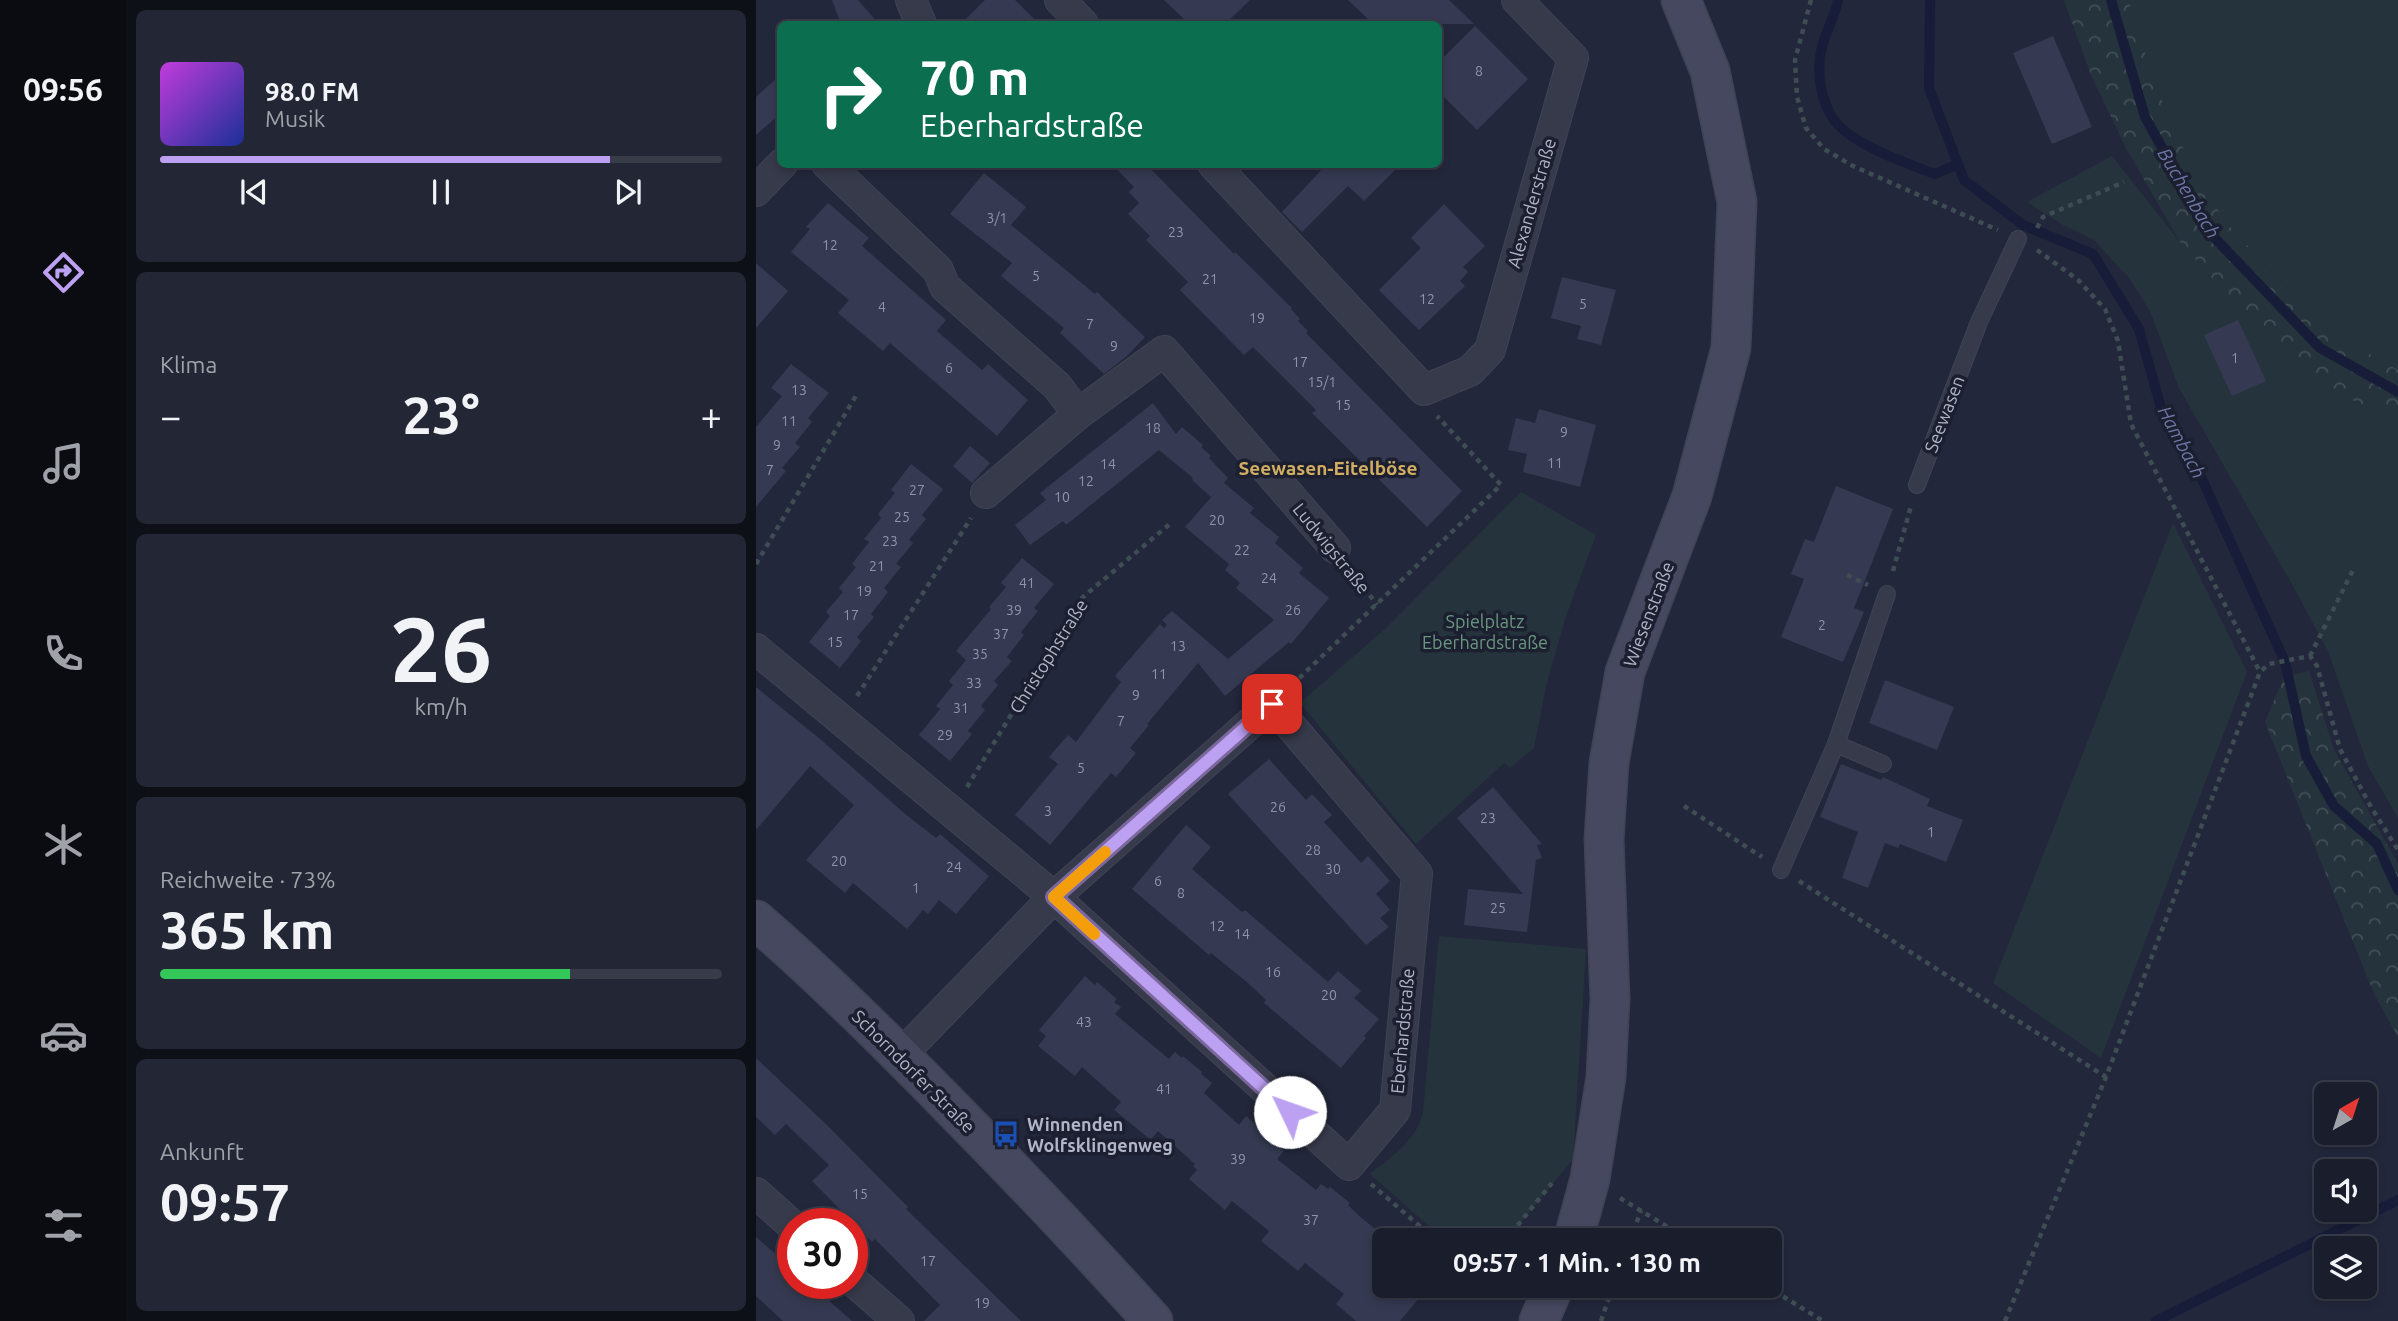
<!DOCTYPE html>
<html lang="de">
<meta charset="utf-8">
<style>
:root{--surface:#1a1d2c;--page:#232634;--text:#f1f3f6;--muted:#9fa2a9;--line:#383b48;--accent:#bca0f2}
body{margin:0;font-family:Ubuntu,sans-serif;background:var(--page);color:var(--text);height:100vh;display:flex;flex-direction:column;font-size:26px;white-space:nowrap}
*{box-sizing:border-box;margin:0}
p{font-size:23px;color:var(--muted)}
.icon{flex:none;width:38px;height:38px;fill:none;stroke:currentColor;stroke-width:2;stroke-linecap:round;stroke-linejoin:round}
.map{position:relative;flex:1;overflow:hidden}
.side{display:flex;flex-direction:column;gap:10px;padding:10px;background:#0e1018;width:630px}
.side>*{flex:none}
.banner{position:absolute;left:21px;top:21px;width:665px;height:147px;border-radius:10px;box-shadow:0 4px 10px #0003,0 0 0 2px var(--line);background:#0b6e4f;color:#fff;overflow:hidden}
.needle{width:46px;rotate:39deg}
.tools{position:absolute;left:1558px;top:1082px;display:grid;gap:14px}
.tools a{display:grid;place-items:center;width:63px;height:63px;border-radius:10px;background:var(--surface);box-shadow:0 4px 10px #0003,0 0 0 2px var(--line);font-size:35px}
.speed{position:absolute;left:21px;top:1208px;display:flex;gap:14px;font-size:35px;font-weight:700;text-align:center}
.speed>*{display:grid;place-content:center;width:91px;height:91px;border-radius:50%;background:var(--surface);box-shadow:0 4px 10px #0003,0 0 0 2px var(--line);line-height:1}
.speed .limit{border:10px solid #d22;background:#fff;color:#111}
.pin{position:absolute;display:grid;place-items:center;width:60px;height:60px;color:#fff;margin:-30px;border-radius:14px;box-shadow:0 4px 10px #0006}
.me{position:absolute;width:77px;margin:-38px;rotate:312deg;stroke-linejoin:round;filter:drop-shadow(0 0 5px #0008)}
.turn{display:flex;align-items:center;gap:24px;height:147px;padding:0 28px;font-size:32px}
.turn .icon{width:91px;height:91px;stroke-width:2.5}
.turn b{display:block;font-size:49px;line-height:60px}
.big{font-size:52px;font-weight:700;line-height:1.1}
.side .tile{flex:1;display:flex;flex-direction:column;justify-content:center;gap:10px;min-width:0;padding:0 24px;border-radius:10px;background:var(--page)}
.side .dial{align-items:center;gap:0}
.dial b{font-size:91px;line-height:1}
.song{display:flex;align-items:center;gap:21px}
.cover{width:84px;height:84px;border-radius:10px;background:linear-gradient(135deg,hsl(290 70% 55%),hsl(230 70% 35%))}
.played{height:7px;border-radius:4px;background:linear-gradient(90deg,var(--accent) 80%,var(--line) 80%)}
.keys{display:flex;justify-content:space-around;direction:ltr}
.heat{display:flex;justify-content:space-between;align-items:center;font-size:38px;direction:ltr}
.charge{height:10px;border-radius:5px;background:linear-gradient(90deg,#34c759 73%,var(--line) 0)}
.trip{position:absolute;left:616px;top:1228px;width:410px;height:70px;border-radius:10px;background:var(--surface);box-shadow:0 4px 10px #0003,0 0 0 2px var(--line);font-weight:700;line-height:70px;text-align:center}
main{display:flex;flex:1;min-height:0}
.dock{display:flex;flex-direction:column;width:126px;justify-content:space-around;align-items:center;background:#0a0c12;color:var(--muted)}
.dock .icon{width:49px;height:49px}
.dock .selected{color:var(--accent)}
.dock b{font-size:32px;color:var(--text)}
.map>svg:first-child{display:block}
.green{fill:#25343c}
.forest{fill:url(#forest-crowns)}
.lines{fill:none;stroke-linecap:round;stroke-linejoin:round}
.stream{stroke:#171c38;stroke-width:10}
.building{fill:#353a52}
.lane-casing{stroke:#404354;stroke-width:18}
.street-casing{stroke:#404354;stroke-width:32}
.secondary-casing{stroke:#404354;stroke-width:41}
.path{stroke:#3e4d54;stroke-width:4.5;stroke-dasharray:5 5;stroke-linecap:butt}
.lane{stroke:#373a4b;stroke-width:16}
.street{stroke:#373a4b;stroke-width:30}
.secondary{stroke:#45485e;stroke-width:38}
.route-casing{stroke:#7a689d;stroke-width:18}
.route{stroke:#bca0f2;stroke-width:12}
.slow{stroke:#f59e0b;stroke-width:12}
.labels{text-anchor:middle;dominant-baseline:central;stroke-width:7;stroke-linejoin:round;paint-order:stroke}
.number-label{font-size:14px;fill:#9194a8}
.street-label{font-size:18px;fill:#b2b5c7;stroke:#1c1f30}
.park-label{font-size:18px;fill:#6a977f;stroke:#1c1f30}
.poi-label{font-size:18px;font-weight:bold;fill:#b2b5c7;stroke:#1c1f30;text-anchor:start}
.water-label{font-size:19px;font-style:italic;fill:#6c76a5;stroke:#1c1f30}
.neighbourhood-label{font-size:19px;font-weight:bold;fill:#d2ae62;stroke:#1c1f30}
</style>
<main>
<nav class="dock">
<b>09:56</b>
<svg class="icon selected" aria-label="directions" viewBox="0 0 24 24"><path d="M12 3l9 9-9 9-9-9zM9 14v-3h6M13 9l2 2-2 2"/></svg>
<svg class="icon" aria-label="music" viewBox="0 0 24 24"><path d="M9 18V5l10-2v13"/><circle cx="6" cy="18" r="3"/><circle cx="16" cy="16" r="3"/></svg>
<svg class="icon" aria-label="phone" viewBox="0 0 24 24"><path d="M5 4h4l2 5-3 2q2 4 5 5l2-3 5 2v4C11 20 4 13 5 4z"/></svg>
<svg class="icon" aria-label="climate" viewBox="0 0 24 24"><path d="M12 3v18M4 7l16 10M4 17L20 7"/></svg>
<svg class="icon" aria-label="car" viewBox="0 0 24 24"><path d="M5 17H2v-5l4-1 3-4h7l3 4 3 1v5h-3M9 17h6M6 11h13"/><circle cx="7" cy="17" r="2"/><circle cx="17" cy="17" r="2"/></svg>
<svg class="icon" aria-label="filters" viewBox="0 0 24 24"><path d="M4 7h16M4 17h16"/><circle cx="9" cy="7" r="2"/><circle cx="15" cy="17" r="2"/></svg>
</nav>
<section class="side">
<div class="tile">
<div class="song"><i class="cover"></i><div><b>98.0 FM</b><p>Musik</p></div></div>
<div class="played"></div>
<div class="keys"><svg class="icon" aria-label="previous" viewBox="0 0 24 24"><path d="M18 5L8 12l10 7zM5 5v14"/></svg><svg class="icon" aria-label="pause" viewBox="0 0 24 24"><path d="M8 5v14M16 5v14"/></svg><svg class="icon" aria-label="next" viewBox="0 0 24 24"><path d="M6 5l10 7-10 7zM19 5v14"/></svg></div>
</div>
<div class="tile"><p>Klima</p>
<div class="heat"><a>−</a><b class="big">23°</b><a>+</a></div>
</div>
<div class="tile dial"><b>26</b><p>km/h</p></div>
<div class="tile"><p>Reichweite · 73%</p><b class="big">365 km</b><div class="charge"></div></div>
<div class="tile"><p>Ankunft</p><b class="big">09:57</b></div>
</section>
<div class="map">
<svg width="1642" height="1321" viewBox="0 0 1642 1321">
<defs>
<pattern id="forest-crowns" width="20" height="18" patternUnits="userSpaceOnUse" patternTransform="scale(1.75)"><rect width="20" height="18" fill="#25343c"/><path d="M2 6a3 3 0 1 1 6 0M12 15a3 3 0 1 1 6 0" fill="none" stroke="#424f57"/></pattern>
</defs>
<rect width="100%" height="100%" fill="#23273b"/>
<g class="green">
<path d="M1373,0H1642V370L1582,336L1521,278L1468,220L1430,154L1403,94L1378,19Z"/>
<path d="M1356,156L1424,242L1586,395L1642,422V818L1612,766L1572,651L1532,577L1423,388L1394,311L1373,278L1338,240L1307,225L1271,202Z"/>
<path d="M765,492L840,535L809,619L790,686L778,748L754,768L748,763L660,844L544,703L630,628Z"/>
<path d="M1417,523L1491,672L1345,1058L1237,983Z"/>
<path d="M683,936L830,949L817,1159L750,1241H690L614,1174C635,1157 660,1141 667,1113Z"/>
</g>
<g class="forest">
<path d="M1308,0H1373L1378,19L1403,94L1430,154L1468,220L1521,278L1582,336L1642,370V422L1586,395L1527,358L1424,242L1371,150L1335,75Z"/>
<path d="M1553,671L1578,750L1642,864V1037L1618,994L1509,722L1528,677Z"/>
</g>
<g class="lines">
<g class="stream">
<path d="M1082,0C1079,17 1070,30 1066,47C1060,70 1064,100 1078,120C1095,144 1152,164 1179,174L1202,164"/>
<path d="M1174,0L1173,88L1208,180L1267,225L1337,254L1383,329L1405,408L1441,468L1529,662L1550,756L1578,806L1621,844L1642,890"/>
<path d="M1355,0L1389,117L1453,232L1564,348L1642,392"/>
<path d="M1400,1321L1642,1200"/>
</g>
</g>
<g class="building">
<path d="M76,0H102L123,24H85Z"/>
<path d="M229,0H259L283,24H205Z"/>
<path d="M408,0H494L469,24H433Z"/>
<path d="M592,0H693L718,24H617Z"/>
<path d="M719,26L772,79L721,130L682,91V63Z"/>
<path d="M1297,36L1336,127L1296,144L1257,53Z"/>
<path d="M24,75V114L0,135V97Z"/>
<path d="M356,164H390L478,254L479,252L536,308L535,309L544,319L542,321L552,331L550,333L706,491L671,527L556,413L560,410L497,347L488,355L424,290L432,282L390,240L394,236L372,214L383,203L373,192L378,187Z"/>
<path d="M571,164H645L608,201L592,186L546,232L526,212Z"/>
<path d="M228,173L270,207L255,225L339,294L341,292L389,337L371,356L348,374L304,333L308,328L245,276L256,263L194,214Z"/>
<path d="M72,203L113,238L106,246L190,320L181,331L226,370L232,364L272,400L241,436L134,343L127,351L82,313L93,300L35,252L54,229L50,227Z"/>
<path d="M688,204L729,246L707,267L712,272L704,281L709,286L663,330L623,290L665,248L655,238Z"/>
<path d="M0,263L32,291L0,328Z"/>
<path d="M806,277L860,290L845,345L821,339L825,326L795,318Z"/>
<path d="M1482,320L1510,381L1476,396L1448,335Z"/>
<path d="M35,364L73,393L52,418L56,422L39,443L44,447L26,468L30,471L0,507V427L26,396L15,388Z"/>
<path d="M397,403L420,434L426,427L447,445L445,447L455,456L453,458L472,478L468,483L498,508L494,513L523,537L519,543L547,568L543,573L573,598L535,644L533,642L469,696L442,663L391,724L393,725L374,748L380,753L360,777L355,773L294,845L259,815L302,764L293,757L312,735L320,742L365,682L359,676L404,624L408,628L411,625L406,620L416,611L472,659L518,620L480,588L484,583L469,570L473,564L429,527L465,486L455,497L436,480L437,478L403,450L310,525L307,521L274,545L259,525L290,500L284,493Z"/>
<path d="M783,409L840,425L824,487L767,472L771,454L752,450L760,418L779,423Z"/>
<path d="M214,446L234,463L216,483L197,466Z"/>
<path d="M155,464L187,489L166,515L170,519L153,540L157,543L140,564L145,567L128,588L132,592L115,614L118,617L101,637L105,641L84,668L53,642L74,616L70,612L87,592L83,588L100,567L96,564L113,542L108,539L125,518L122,514L139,493L135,490Z"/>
<path d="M1080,486L1137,509L1098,608L1108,612L1087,662L1025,637L1048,579L1035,574L1049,539L1058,542Z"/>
<path d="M266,558L298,584L278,608L282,611L265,632L268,635L251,657L256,661L238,681L242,685L225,706L229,710L212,731L216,734L194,761L163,735L184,709L180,706L197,685L193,681L210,660L200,651L235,609L233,607L250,587L245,583Z"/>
<path d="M1129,680L1198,707L1181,750L1113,723Z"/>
<path d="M0,687L64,739L148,813L180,838L184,834L233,876L200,914L183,900L172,914L167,910L151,929L97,883L89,893L50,860L98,805L54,766L0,830Z"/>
<path d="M513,759L550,800L556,794L576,815L568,822L605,863L612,856L634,881L620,894L634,910L624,918L633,927L610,945L472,794Z"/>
<path d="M1085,764L1125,780L1127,777L1174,799L1171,806L1207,820L1190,862L1144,844L1142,848L1129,843L1112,888L1086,878L1102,832L1064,817Z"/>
<path d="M737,787L786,844L781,845L786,858L780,860L771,932L708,925L712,889L767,894L701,818Z"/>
<path d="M430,825L455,847L436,869L486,912L489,910L572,982L582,971L605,991L598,998L623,1019L608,1036L610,1038L585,1068L508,1003L510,1000L492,983L455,953L453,955L376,889Z"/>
<path d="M329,976L339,985L341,982L361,999L358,1002L365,1007L359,1014L413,1059L419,1052L426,1058L427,1056L446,1072L445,1074L456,1083L448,1093L483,1125L490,1116L509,1132L507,1134L528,1151L521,1159L560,1190L565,1184L572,1189L574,1187L594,1203L592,1205L602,1215L634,1241H628V1286H673L644,1321H600L580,1304L588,1294L549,1263L542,1271L505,1241L513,1231L476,1201L469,1210L433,1179L441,1170L437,1166L439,1164L402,1131L395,1140L358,1110L365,1102L326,1067L319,1076L282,1046L290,1036L283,1030Z"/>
<path d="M0,1058L71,1125L152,1207L150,1209L265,1321H168L184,1305L119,1239L116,1242L56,1181L73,1165L30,1124L19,1135L0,1117Z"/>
<path d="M0,1237L37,1269V1283H53L96,1321H27L0,1296Z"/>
</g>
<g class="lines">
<g class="lane-casing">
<g id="lane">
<path d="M1161,485L1223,322L1262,239"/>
<path d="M1080,744L1131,594"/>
<path d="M1025,870L1080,744L1127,764"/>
</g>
</g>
<g class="street-casing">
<g id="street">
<path d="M155,0L165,24"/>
<path d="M304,0L327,24"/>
<path d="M71,164L182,270L189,287L301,386L322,414"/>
<path d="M457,164L668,390L714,371L734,350L817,58L761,0"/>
<path d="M0,191L26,164"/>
<path d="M230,493L322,414L408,351L579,548"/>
<path d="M0,649L298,897L593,1165L639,1110L661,874L516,704L298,897L144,1056"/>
<path d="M0,1193L37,1226"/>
<path d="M96,1280L143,1321"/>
</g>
</g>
<g class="secondary-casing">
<g id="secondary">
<path d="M0,920C67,978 130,1041 192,1104C262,1175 330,1247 397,1321"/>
<path d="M817,1241L834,1179L850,1077L854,999L848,839L853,763L869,672L936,496L975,348L981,202L954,71L925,0"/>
<path d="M783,1321L798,1286"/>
</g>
</g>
<g class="path">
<path d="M1055,0L1039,60L1041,97L1050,128L1068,149L1097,166L1242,230"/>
<path d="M1281,228L1287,217L1368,182"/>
<path d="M1281,250L1322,280L1349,309L1362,341L1375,424L1504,672"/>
<path d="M0,564L101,394"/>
<path d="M596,571L621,605"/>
<path d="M1137,571L1155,506"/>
<path d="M1091,575L1112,585"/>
<path d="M1554,656L1597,570"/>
<path d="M536,685L745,485L681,416"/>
<path d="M101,696L215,518"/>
<path d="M211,787L327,597L415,523"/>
<path d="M928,806L1006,857"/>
<path d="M1043,881L1350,1077"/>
<path d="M615,1184L681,1241"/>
<path d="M864,1198L935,1241"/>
<path d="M749,1241L796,1183"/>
<path d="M874,1241L885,1210"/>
<path d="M1010,1286L1067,1321"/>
<path d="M845,1321L857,1286"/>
<path d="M1249,1321L1350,1077L1504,672L1513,664L1554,656L1561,666L1584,749L1615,807L1642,850"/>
</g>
<use href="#lane" class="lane"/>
<use href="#street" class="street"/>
<use href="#secondary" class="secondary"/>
</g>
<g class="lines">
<g class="route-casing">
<path id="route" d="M516,704L298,897L534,1112"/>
</g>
<use href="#route" class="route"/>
<path class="slow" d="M338,934L298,897L349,852"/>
</g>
<defs>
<g id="bus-bare" transform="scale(2.1)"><path d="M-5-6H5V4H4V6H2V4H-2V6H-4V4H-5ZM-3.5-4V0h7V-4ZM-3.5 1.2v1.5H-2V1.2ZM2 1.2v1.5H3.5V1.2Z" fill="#1a4fb4" stroke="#1c1f30" stroke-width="2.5" paint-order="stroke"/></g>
</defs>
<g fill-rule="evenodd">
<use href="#bus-bare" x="250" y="1134"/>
</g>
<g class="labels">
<g class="number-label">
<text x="723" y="71">8</text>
<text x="241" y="218">3/1</text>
<text x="420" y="232">23</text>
<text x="74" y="245">12</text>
<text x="280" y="276">5</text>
<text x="454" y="279">21</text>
<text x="671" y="299">12</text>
<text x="827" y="304">5</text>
<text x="126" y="307">4</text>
<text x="501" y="318">19</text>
<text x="334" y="324">7</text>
<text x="358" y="346">9</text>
<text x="1479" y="358">1</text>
<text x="544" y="362">17</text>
<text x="193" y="368">6</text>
<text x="566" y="382">15/1</text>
<text x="43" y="390">13</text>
<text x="587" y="405">15</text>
<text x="33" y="421">11</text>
<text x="397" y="428">18</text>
<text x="808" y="432">9</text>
<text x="21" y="445">9</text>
<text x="799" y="463">11</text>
<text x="352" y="464">14</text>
<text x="14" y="470">7</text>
<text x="330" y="481">12</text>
<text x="161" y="490">27</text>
<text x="306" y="497">10</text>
<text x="146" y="517">25</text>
<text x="461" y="520">20</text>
<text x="134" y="541">23</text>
<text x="486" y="550">22</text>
<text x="121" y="566">21</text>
<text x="513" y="578">24</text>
<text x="271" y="583">41</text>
<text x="108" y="591">19</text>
<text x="258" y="610">39</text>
<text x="537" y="610">26</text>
<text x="95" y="615">17</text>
<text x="1066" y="625">2</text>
<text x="245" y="634">37</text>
<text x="79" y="642">15</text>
<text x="422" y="646">13</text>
<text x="224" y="654">35</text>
<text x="403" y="674">11</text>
<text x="218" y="683">33</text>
<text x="380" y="695">9</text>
<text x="205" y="708">31</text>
<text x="365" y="721">7</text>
<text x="189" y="735">29</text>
<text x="325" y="768">5</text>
<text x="522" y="807">26</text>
<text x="292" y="811">3</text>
<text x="732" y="818">23</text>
<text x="1175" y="832">1</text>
<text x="557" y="850">28</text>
<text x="83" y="861">20</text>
<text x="198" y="867">24</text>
<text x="577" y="869">30</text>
<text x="402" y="881">6</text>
<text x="160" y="888">1</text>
<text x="425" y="893">8</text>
<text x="742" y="908">25</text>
<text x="461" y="926">12</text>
<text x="486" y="934">14</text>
<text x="517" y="972">16</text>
<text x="573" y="995">20</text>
<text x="328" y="1022">43</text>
<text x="408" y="1089">41</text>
<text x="482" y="1159">39</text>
<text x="104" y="1194">15</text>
<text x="555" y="1220">37</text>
<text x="172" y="1261">17</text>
<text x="226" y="1303">19</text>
</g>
<g class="street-label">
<text transform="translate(775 203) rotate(-74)">Alexanderstraße</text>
<text transform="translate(1188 414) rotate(-69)">Seewasen</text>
<text transform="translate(576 548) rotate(51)">Ludwigstraße</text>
<text transform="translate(892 614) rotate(-69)">Wiesenstraße</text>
<text transform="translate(292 656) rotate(-58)">Christophstraße</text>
<text transform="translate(646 1031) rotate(-85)">Eberhardstraße</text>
<text transform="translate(158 1071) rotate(45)">Schorndorfer Straße</text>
</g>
<g class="park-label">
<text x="729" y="621">Spielplatz<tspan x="729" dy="21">Eberhardstraße</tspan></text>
</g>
<g class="poi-label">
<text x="271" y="1124">Winnenden<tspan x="271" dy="21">Wolfsklingenweg</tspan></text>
</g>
<g class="water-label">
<text transform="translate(1433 193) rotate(59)">Buchenbach</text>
<text transform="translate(1426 442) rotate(62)">Hambach</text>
</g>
<g class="neighbourhood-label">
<text x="572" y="468">Seewasen-Eitelböse</text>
</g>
</g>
</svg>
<div class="tools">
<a><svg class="needle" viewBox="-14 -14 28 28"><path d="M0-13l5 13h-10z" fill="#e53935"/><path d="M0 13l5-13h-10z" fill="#9fa2a9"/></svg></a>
<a><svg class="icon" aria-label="sound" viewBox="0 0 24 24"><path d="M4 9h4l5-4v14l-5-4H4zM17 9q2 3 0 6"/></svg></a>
<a><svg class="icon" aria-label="layers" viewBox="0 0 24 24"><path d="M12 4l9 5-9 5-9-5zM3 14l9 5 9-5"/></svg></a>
</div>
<div class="speed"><div class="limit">30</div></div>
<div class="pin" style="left:516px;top:704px;background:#d93025"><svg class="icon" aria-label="arrive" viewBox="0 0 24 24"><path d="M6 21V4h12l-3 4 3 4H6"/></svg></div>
<svg class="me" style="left:534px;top:1112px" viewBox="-20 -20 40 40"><circle r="19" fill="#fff"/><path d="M0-13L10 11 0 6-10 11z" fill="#bca0f2"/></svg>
<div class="trip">09:57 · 1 Min. · 130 m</div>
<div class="banner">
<div class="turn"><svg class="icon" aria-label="right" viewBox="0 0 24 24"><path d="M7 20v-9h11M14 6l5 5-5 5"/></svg><div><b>70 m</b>Eberhardstraße</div></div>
</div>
</div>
</main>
